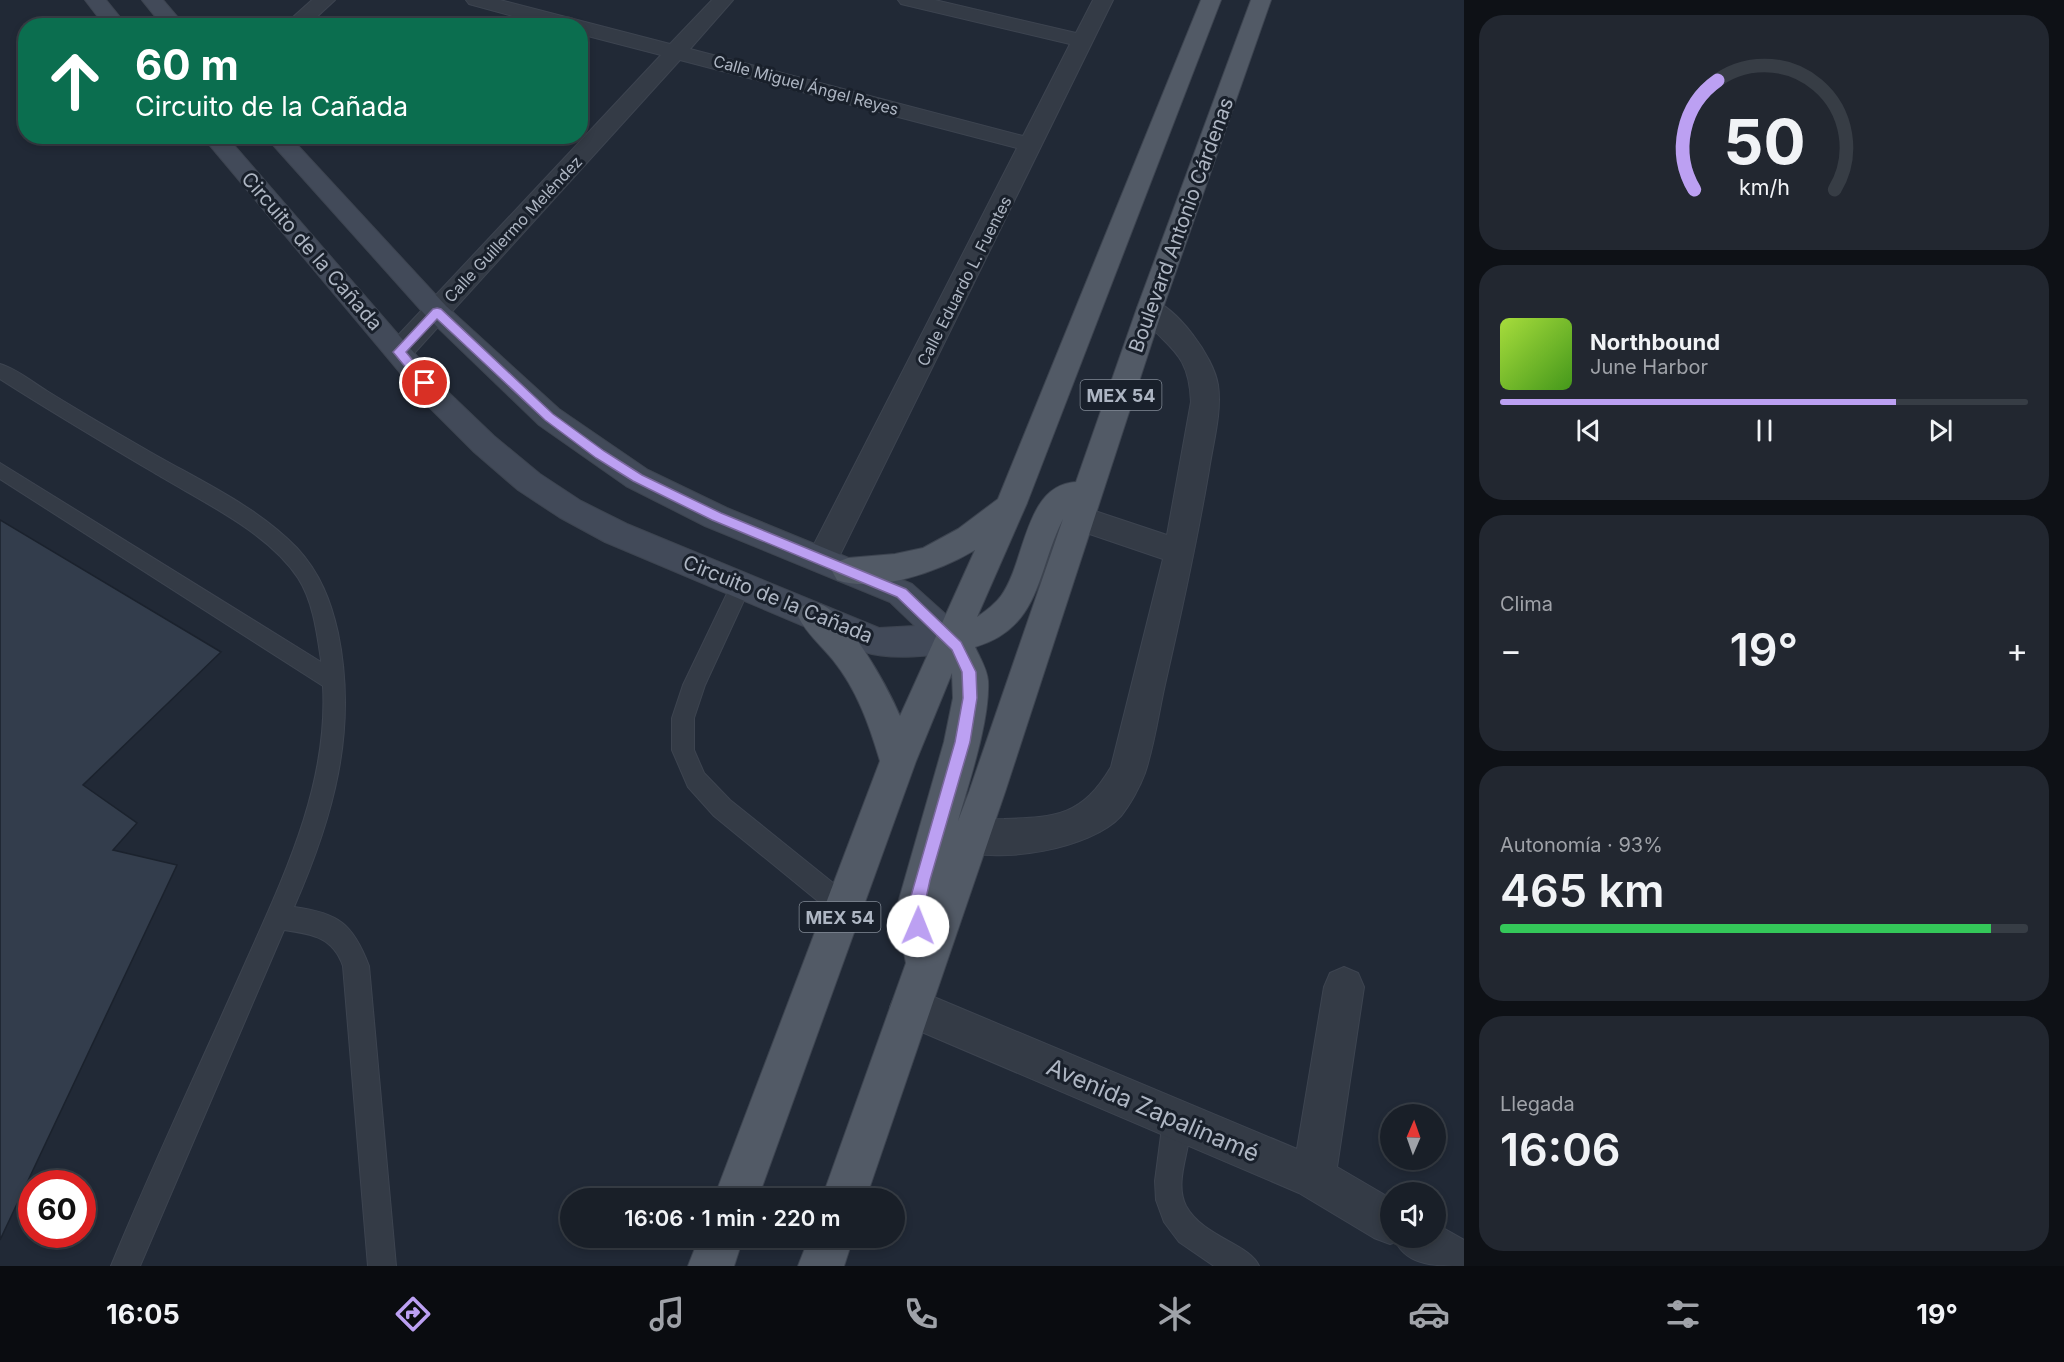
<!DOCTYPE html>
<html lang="es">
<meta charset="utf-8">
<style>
:root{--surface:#191f28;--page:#222730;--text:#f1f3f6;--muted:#9fa2a8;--line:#373d45;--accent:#bca0f2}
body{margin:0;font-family:Inter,sans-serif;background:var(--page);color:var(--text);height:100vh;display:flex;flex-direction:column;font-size:22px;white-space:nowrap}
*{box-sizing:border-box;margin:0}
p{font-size:20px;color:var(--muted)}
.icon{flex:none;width:33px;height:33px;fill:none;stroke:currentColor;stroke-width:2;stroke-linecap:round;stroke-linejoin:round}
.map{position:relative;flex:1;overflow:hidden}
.panel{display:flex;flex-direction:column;gap:15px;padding:15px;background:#0e1116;width:600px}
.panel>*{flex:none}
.hud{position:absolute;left:18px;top:18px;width:570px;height:126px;border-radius:24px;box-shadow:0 3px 9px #0003,0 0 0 2px var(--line);background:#0b6e4f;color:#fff;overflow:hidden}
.needle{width:39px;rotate:2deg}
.controls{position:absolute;left:1380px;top:1104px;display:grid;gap:12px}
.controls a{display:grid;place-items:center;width:66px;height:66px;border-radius:50%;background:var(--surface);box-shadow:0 3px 9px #0003,0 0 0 2px var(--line);font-size:30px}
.speed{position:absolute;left:18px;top:1170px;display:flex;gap:12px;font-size:30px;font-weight:700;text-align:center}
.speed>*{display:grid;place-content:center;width:78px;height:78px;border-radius:50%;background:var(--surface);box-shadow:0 3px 9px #0003,0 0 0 2px var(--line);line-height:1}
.speed .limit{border:9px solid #d22;background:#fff;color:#111}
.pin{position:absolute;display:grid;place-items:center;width:51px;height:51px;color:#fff;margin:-26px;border:3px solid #fff;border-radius:50%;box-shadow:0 2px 6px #0007}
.me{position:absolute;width:66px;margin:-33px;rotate:1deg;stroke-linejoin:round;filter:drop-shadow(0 0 4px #0008)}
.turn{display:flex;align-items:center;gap:21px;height:126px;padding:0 18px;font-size:27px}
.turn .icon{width:78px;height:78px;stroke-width:2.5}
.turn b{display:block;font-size:42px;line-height:51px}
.big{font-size:45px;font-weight:600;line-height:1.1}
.panel .tile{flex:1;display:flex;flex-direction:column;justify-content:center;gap:9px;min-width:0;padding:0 21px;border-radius:24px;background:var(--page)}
.panel .dial{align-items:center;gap:0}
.dial svg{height:156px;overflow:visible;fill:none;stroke:var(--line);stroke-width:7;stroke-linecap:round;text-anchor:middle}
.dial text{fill:var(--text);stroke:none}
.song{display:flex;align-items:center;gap:18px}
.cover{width:72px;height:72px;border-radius:9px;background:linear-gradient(135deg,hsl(80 70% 55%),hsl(100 70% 35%))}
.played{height:6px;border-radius:3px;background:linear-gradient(90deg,var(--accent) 75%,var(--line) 75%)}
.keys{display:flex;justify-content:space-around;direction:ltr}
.heat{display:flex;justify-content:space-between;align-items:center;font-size:33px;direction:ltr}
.charge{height:9px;border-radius:4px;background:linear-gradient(90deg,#34c759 93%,var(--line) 0)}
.trip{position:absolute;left:560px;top:1188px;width:345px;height:60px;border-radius:30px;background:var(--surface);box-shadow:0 3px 9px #0003,0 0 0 2px var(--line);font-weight:600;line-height:60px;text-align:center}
.dock{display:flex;height:96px;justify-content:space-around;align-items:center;background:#0a0c10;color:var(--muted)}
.dock .icon{width:42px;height:42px}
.dock .active{color:var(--accent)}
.dock b{font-size:27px;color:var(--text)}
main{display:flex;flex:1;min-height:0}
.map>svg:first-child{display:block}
.building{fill:#333d4c;stroke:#1b222d;stroke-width:1.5}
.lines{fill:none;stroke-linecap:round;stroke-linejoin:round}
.lane-casing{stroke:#3d4450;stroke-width:2}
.street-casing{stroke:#3d4450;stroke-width:2}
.secondary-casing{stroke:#3d4450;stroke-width:2}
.primary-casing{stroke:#3d4450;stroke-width:2}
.lane{fill:#343b46;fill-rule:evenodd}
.street{fill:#343b46;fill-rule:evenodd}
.secondary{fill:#424a59;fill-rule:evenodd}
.primary{fill:#525a66;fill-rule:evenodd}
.route{fill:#bca0f2;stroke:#7a689d;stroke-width:1.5}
.labels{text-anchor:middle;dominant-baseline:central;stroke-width:6;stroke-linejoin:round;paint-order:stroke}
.far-street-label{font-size:16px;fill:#aeb6c3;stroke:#19202b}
.shield{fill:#19202b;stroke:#818995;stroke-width:1.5}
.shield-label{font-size:18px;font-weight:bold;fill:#aeb6c3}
.street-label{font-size:20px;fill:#aeb6c3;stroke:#19202b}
.near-street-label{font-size:24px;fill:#aeb6c3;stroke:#19202b}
</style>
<main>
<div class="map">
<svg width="1464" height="1266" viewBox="0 0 1464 1266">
<rect width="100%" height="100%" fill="#212936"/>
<path class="building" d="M0,520L221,652L83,785L137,823L113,850L177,865L0,1240Z"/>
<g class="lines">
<g class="lane-casing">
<g id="lane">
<path d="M0,364C17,369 32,382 47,391C79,411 112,430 145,449C196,479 256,505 297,548C320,573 331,601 338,633C358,731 333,818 294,907C339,913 353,924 369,966L396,1266H368L343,966C333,937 312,934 284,930L140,1266H111C150,1171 194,1078 236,984C277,890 329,792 323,686L0,479V463L321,662V660C317,633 313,601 298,578C269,534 207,504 163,478C109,446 53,413 0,379Z"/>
<path d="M741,577L748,579L751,585L705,685L694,718V750L704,773L730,800L853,899L856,907L853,915L844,919L835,915L714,816L688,787L672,750V718L683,685L734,579Z"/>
<path d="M1177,1106L1187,1110C1199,1139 1171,1176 1186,1206C1203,1237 1250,1244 1259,1266H1214L1179,1242L1164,1222L1156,1200L1155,1181L1163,1120L1167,1110Z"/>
</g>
</g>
<g class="street-casing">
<g id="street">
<path d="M312,0H335L307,26H283Z"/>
<path d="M466,0H500L670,44L712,0H733L690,49L1023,136L1070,44L901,4L898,0H935L1076,33L1093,0H1113L833,569L822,573L811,569L806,560L1017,148L680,60L409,359L399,362L389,359L385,352L389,345L661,55L580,34V26H549L469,4Z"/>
<path d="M1150,299C1177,307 1214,357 1218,385C1222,412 1213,443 1209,470C1197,541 1182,610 1166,680C1159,710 1155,743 1145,773C1140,787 1130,805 1121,816C1091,849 998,865 958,849L953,837L958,825C973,819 988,819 1004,819C1057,817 1082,816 1111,767L1163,559L1069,527L1065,518L1069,509L1080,506L1167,535L1191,402C1189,345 1161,348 1137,308L1141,302Z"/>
<path d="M1344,967L1358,973L1364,987L1337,1167L1390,1198V1238H1436V1224L1464,1240V1266C1437,1266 1408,1266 1396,1242L1390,1244L1374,1238L1299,1193L896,1021L890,1007L896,993L910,987L1297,1149L1324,987L1330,973Z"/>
</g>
</g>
<g class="secondary-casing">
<g id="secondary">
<path d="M85,0H106L127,26H105Z"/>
<path d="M142,0H163L185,26H163Z"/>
<path d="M202,136H226L448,392L494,436L540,474L581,501L627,524L879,628L915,626L890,602L705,526L626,486L539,425L428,318L265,136H289L446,306L559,409L648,470L727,508L912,584L962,629L967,639L962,649C939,657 887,660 865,652L605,542L559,517L518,490L474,452L428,406Z"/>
</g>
</g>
<g class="primary-casing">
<g id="primary">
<path d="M1201,0H1221L1027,503L977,617C986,611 995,604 1001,596C1026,562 1024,485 1076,482L1137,308L1251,0H1271L1163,308L1005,792L866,1198H822L906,963L899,926L898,903L944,742L953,698L952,673L916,761L758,1198H714L880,761C869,724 857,690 833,660C821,645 806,633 798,616L802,606C807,605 812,602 816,603C845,607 889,690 900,716L975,550C940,571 877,594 837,580L832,571L837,562L848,558L895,554L923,548L958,529L998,499ZM1063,519L969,792L958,821C969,782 990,720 988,681C987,669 980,658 975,647C1041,628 1037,570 1063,519Z"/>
<path d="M699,1238H743L734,1266H688Z"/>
<path d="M809,1238H853L844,1266H798Z"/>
</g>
</g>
<use href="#lane" class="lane"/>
<use href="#street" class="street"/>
<use href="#secondary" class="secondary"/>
<use href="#primary" class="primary"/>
</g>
<path class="route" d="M437,308L441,309L553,414L604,451L642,475L721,513L906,589L961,642L976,672L977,698L970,742L930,880L925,903L926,926L923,932L918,934L912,932L909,903L955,742L963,698L962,672L952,650L897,597L712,520L633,481L596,458L545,420L437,319L406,352L431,383L425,387L421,386L393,352L433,309Z"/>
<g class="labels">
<g class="far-street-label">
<text transform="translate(806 85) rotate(15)">Calle Miguel Ángel Reyes</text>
<text transform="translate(513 229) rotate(-47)">Calle Guillermo Meléndez</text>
<text transform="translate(964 281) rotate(-63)">Calle Eduardo L. Fuentes</text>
</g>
<g class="shield">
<rect x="1080.5" y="380" width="81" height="30" rx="4.5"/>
<rect x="799.5" y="902" width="81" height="30" rx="4.5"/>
</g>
<g class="shield-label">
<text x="1121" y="395">MEX 54</text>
<text x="840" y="917">MEX 54</text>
</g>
<g class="street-label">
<text transform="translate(1181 225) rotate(-70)">Boulevard Antonio Cárdenas</text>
<text transform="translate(312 251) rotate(49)">Circuito de la Cañada</text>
<text transform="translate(778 599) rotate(22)">Circuito de la Cañada</text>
</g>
<g class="near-street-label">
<text transform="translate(1153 1110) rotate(23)">Avenida Zapalinamé</text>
</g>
</g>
</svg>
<div class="controls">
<a><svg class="needle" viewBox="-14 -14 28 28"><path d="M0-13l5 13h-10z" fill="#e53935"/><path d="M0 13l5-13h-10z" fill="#9fa2a8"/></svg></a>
<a><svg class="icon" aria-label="sound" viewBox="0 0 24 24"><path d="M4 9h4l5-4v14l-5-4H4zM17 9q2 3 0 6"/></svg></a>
</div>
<div class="speed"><div class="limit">60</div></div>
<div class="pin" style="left:425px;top:383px;background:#d93025"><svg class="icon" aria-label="arrive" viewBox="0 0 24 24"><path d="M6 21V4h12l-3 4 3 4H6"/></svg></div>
<svg class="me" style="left:918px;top:926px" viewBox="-20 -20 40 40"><circle r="19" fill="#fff"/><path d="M0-13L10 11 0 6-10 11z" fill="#bca0f2"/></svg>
<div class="trip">16:06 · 1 min · 220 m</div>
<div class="hud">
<div class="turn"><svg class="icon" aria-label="ahead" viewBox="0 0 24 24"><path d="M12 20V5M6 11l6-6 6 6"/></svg><div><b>60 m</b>Circuito de la Cañada</div></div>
</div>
</div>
<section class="panel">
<div class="tile dial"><svg viewBox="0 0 100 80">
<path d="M14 69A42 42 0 1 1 86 69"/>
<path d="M14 69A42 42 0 0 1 26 13" stroke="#bca0f2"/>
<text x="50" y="56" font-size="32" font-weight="700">50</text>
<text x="50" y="72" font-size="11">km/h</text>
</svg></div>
<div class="tile">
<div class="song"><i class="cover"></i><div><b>Northbound</b><p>June Harbor</p></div></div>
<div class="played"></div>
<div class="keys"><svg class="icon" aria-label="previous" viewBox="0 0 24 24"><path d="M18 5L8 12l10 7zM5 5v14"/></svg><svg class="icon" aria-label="pause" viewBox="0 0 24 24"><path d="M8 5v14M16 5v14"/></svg><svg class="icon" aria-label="next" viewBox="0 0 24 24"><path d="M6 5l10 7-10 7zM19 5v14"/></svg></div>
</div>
<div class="tile"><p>Clima</p>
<div class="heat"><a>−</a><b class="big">19°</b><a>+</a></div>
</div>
<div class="tile"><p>Autonomía · 93%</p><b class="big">465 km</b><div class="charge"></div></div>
<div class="tile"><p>Llegada</p><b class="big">16:06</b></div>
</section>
</main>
<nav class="dock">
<b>16:05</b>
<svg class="icon active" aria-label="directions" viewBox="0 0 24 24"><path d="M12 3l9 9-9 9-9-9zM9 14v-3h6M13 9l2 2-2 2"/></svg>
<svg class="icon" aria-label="music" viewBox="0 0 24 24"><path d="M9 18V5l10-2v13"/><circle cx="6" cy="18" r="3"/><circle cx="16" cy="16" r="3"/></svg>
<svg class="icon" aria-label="phone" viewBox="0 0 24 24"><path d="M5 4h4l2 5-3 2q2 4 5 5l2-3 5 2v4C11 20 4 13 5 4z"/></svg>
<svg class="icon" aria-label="climate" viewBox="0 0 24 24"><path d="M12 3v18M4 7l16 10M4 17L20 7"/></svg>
<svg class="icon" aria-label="car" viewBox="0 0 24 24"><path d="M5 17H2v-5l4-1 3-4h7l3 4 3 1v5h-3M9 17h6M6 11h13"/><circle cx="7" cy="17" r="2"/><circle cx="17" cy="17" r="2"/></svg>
<svg class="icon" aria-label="filters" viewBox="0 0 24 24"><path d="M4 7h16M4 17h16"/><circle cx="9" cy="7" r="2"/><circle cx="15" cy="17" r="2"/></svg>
<b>19°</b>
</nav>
